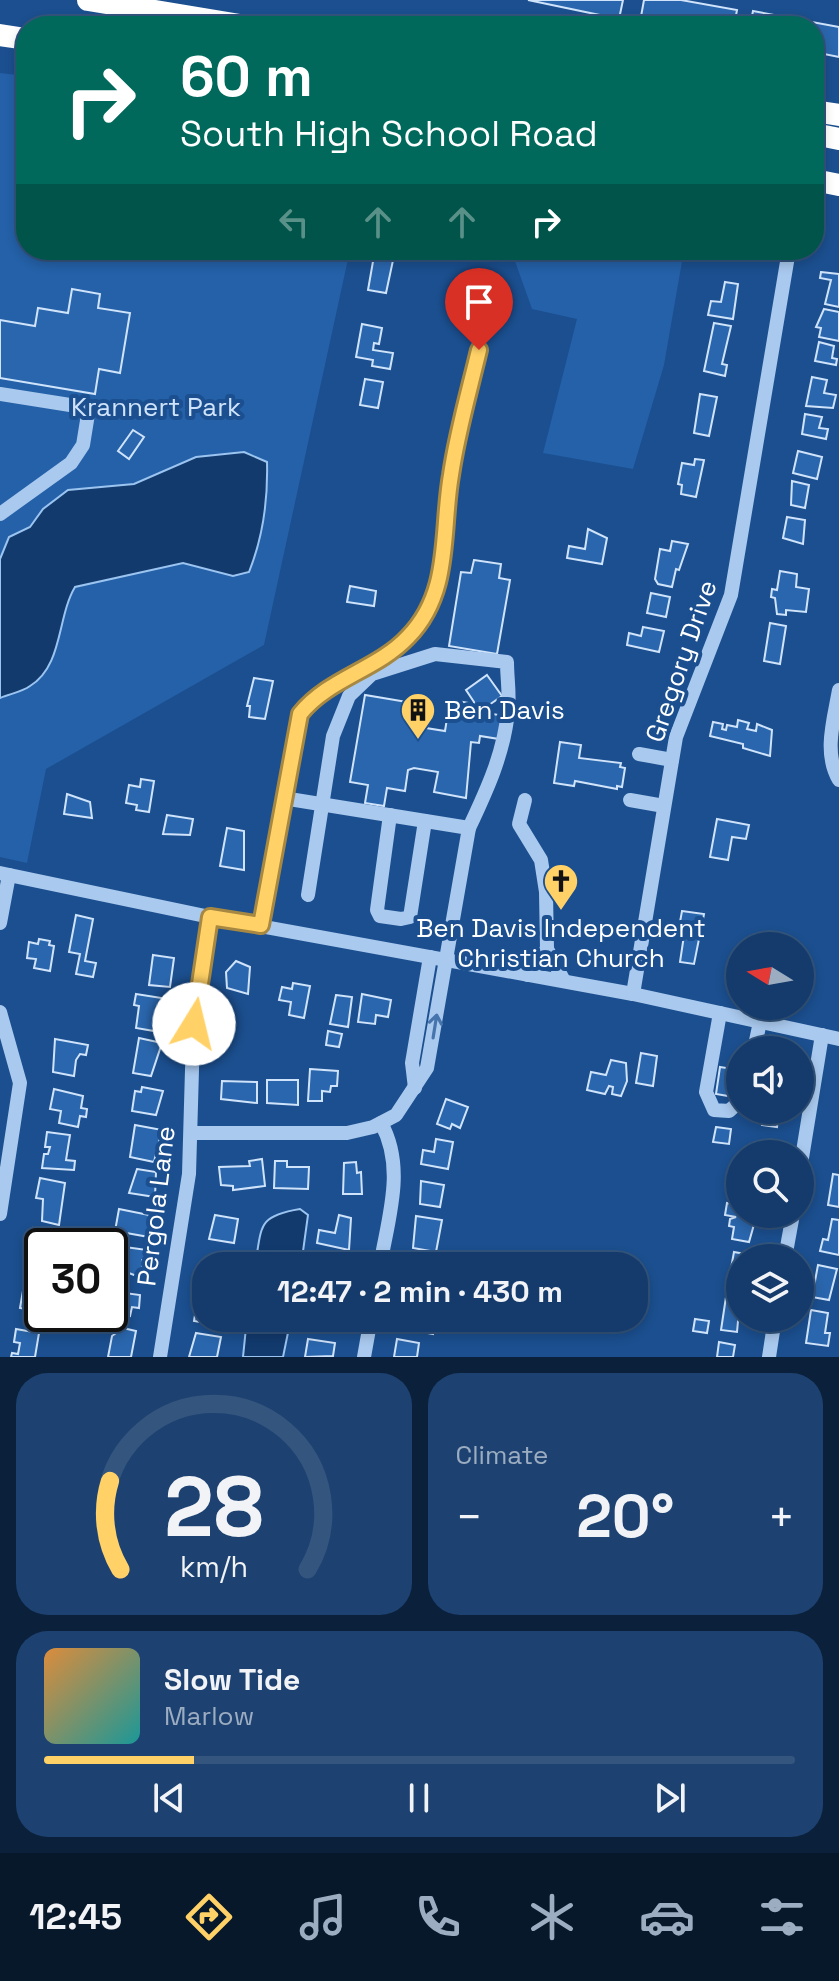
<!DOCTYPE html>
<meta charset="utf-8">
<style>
:root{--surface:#143b6b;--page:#1d4271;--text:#f1f3f6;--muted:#9dadc1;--line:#33557e;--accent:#ffd166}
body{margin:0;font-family:"Space Grotesk",sans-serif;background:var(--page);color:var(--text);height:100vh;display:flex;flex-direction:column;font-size:30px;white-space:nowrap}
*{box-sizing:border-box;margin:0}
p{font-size:26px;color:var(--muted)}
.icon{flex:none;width:44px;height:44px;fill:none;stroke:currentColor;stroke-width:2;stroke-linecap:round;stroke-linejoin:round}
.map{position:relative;height:1357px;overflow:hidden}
.sheet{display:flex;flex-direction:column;gap:16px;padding:16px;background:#0b203b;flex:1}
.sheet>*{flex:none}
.guide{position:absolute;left:16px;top:16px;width:808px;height:244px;border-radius:32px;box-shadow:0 4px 12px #0003,0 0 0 2px var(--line);background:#00695c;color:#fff;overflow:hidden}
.needle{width:52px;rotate:281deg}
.tools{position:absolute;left:726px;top:932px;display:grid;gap:16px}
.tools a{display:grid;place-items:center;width:88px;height:88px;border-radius:50%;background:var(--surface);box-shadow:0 4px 12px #0003,0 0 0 2px var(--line);font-size:40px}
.speed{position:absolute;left:24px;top:1228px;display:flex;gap:16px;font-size:40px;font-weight:700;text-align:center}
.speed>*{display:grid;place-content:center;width:104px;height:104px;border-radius:50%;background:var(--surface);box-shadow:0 4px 12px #0003,0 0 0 2px var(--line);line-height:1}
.speed .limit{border:4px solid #111;border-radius:12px;background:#fff;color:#111}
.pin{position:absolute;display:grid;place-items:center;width:68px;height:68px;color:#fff;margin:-82px -34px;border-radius:50% 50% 50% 0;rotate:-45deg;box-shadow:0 0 8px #0007}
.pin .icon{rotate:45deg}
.me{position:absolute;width:88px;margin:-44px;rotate:9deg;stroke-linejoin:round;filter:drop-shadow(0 0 6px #0008)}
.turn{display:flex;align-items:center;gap:28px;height:168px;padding:0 32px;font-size:36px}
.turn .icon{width:104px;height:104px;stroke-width:2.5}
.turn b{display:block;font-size:56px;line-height:68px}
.lanes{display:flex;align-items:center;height:76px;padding:0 32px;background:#0003;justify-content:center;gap:40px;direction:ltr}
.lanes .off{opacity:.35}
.big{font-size:60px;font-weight:800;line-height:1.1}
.sheet .tile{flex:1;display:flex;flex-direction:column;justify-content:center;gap:12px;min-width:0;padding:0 28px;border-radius:32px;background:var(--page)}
.sheet .dial{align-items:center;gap:0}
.dial svg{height:208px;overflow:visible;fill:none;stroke:var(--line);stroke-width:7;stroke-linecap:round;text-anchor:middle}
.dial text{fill:var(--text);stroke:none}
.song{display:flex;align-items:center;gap:24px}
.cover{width:96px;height:96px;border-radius:12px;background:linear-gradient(135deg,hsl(30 70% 55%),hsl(180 70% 35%))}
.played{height:8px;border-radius:4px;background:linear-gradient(90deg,var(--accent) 20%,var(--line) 20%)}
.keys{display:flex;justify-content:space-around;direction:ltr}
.heat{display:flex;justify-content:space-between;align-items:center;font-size:44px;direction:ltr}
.sheet .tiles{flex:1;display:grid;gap:16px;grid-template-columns:1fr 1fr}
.tile:last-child{grid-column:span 2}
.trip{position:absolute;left:192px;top:1252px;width:456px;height:80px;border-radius:32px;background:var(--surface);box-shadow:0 4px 12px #0003,0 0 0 2px var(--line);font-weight:800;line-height:80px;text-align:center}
.dock{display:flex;height:128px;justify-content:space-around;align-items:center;background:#08182b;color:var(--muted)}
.dock .icon{width:56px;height:56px}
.dock .current{color:var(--accent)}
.dock b{font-size:36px;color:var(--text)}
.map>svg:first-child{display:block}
.green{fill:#2461a8}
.water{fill:#123a6d;stroke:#9cc4f0;stroke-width:2}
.building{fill:#2a66ad;stroke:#cfe3fa;stroke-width:2}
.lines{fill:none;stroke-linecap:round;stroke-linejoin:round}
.minor{stroke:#a9c9ee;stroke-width:14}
.highway{stroke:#fff;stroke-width:22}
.oneway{stroke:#4674ac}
.route-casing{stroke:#a68842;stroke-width:20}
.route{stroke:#ffd166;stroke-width:14}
.labels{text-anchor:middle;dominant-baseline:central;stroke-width:8;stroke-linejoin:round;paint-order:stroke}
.park-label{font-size:26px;fill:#cfe3fa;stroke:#1b4f8f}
.street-label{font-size:26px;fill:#fff;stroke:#1b4f8f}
.poi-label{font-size:26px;fill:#fff;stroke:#1b4f8f;text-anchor:start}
</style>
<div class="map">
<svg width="839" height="1357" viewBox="0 0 839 1357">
<rect width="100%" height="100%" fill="#1b4f8f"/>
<g class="green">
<path d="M0,73L26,76V250H350L264,645L46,769L27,863L0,857Z"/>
<path d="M511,250H684L664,365L633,469L543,453L577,319L532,309Z"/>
</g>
<g class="water">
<path d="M244,452L267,462C268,499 263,537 249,572L233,576L183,563L75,587C57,617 63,666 30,686C22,692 9,694 0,698V559L9,537L30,527L43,509L68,490L134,484L196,457Z"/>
<path d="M300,1209L308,1215L301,1266H255C262,1226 257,1216 300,1209Z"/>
<path d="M247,1318H291L283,1357H243Z"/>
</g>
<g class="building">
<path d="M528,0H623L619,19Z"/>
<path d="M644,0H681L737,10L734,26H664L640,22Z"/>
<path d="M753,11L839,27V57L814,52V26H750Z"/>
<path d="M375,250L395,251L386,293L368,290Z"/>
<path d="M821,272L839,274V307L825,304L831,280L820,278Z"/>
<path d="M725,282L738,284L733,319L708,315L711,301L721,302Z"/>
<path d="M72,289L100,294L98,308L130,313L120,373L99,369L95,394L0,378V320L35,326L38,308L68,313Z"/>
<path d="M824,309L839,312V341L819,337L821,328L816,327Z"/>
<path d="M714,323L731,326L722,364L727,365L725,376L704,371Z"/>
<path d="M362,324L382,328L379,344L374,343L373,350L393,353L390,369L372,366L373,360L356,357Z"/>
<path d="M819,342L834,346L832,358L837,359L836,365L815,361Z"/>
<path d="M812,377L827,380L824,393L836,395L833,408L806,406Z"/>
<path d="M365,379L383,382L378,408L360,405Z"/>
<path d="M700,394L717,397L709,436L694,433Z"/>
<path d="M805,414L822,417L819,428L828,429L826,439L802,434Z"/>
<path d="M133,430L144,437L129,459L118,451Z"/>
<path d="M798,451L822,457L817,479L793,473Z"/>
<path d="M695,459L704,460L696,497L681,494L682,485L678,484L682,463L694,465Z"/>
<path d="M792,481L809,485L805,508L791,505Z"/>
<path d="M787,517L805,520L803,544L783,538Z"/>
<path d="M588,529L607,538L602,564L567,558L569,546L585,549Z"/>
<path d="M672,541L688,544L679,570L676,569L672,587L658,584L655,579L660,549L670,551Z"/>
<path d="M474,560L501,564L499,578L510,580L497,654L449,646L461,572L471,573Z"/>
<path d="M780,571L797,574L796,587L809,589L806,612L786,610V615L777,614L775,598L771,597L772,589L777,590Z"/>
<path d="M350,586L376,591L374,606L347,602Z"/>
<path d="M651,593L670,597L666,617L647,613Z"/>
<path d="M770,623L786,626L780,664L764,661Z"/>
<path d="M643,627L664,631L659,652L627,645L629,633L641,636Z"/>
<path d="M487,675L502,696L489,705L488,713L503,716L499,739L480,736L479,743L471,742L466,798L434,792L438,772L414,768L408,770L405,791L387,788L384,806L365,803L368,785L350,782L365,695L419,704L416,722L420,727L445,731L449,706L456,707L457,701L469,703L468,710L473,711L474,702L466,690Z"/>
<path d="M254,678L273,681L265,719L249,717L250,706H247Z"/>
<path d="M738,720L749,723L747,729L756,731L757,724L772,730L770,756L743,748V744L710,736L713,722L723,724L722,729L726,730L727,725L737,727Z"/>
<path d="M560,742L581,745L579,758L621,763L620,767L625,768L622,787L617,786V789L575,781L574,786L554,783Z"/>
<path d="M141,779L154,781L149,812L136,810L137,805L126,803L129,785L140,787Z"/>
<path d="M67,794L90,802L92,818L64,814Z"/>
<path d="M167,815L193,819L190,835L163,834Z"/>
<path d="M717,819L749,825L746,839L732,837L728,860L710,857Z"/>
<path d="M227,828L244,831V870L220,866Z"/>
<path d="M682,911L704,914L694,964L680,962L686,922H680Z"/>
<path d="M76,915L93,919L85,961L96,963L93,977L76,974L80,954L69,952Z"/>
<path d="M39,939L50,941L49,945L54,946L50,971L34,968L36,959L27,958L29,942L38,944Z"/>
<path d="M153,955L174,958L170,987L149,985Z"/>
<path d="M236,961L250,967L248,994L227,988L226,972Z"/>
<path d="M293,983L310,986L304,1018L289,1015L291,1002L279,1000L282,987L292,989Z"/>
<path d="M136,994L168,999L166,1012L161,1011L159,1020L155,1019L154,1031L136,1028L139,1006L134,1005Z"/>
<path d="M362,994L391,1000L388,1017L376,1015L375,1024L358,1022Z"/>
<path d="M336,995L352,997L348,1027L330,1024Z"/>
<path d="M328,1031L342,1034L339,1047L326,1045Z"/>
<path d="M139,1038L162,1043L151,1076L133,1073Z"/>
<path d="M55,1039L88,1045L86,1055L80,1054L76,1060L74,1076L53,1072Z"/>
<path d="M641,1053L657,1056L653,1086L636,1083Z"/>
<path d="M611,1060L626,1063L627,1081L621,1096L612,1094L613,1087L609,1086L605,1094L587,1090L591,1072L606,1075Z"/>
<path d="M720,1067L739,1070L734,1097L716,1094Z"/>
<path d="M310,1069L338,1071L337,1086H331L330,1092L322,1091V1101H308Z"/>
<path d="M267,1080H298V1105L267,1103Z"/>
<path d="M222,1081L257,1082V1103L221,1099Z"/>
<path d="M142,1087L163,1091L156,1115L132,1111L135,1091L141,1092Z"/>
<path d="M54,1089L83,1096L81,1108L87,1109L86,1117L80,1116L78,1127L59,1123L61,1111L50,1109Z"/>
<path d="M446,1099L468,1107L460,1128L452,1124L450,1129L437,1124Z"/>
<path d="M764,1110H779L777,1127L762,1125Z"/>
<path d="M135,1125L162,1130L154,1162L130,1157Z"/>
<path d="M716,1127L731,1129L729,1144L713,1142Z"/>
<path d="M47,1132L70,1135L66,1160L75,1161L74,1170L42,1168L44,1154H48L50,1147H45Z"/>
<path d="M436,1139L453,1142L448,1169L421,1164L423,1150L434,1152Z"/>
<path d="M262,1159L265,1186L233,1190V1186L221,1185L219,1167L250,1166L249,1161Z"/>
<path d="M275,1161H287V1167H309L308,1189L274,1188Z"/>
<path d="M356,1162L357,1173L361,1172L362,1194H343L344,1163Z"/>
<path d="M137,1169L156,1172L155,1197L129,1193Z"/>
<path d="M833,1174L839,1175V1207L828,1205Z"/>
<path d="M40,1178L65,1183L59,1225L42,1221L43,1199L36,1198Z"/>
<path d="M421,1181L444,1185L440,1207L420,1204Z"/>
<path d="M727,1203L740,1205V1214H757L749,1242L732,1239L734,1227L729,1226L730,1219L736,1217L725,1215Z"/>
<path d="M119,1209L149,1215L148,1223L152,1224L149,1237L115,1231Z"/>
<path d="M215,1215L238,1219L234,1243L209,1239Z"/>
<path d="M339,1215L351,1218L349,1250L317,1243L319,1230L335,1233Z"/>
<path d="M416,1216L442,1220L436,1252L413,1248Z"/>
<path d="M832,1219L839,1220V1255L820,1251L823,1239L828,1240Z"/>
<path d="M33,1228L49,1231L48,1239L54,1240L53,1246H42V1272L27,1270Z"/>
<path d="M125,1247L147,1250L145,1260H142V1278L121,1270Z"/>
<path d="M734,1252L751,1255L740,1258V1286L728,1284Z"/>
<path d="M206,1258L232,1262L233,1266L204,1268Z"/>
<path d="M818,1265L837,1269L829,1300L812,1297Z"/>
<path d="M24,1285L25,1290H42V1314H58L56,1323L29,1321L31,1310L20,1308Z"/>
<path d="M110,1291L140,1295L139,1308L132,1307L130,1316L110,1313Z"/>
<path d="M726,1297L740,1299L737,1332L721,1330Z"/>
<path d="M205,1299L206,1318H219L218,1325L194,1321L196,1309H200Z"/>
<path d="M811,1310L828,1313L825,1333H830L828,1346L806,1343Z"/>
<path d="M317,1318L340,1319L338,1330L316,1326Z"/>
<path d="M399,1318H430L429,1323L435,1325L433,1334L397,1327Z"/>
<path d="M695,1319L709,1321L707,1333L693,1331Z"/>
<path d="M123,1328L136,1331L131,1357H108L112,1336Z"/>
<path d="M16,1329L39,1333L35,1357H11L12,1353L18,1354L20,1343L14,1342Z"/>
<path d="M196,1333L221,1337L217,1357H189Z"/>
<path d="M308,1339L335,1343L333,1356L305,1357Z"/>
<path d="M397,1339L419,1343L417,1357H394Z"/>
<path d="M719,1342L735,1345L733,1357H717Z"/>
</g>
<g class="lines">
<g class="minor">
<path d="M0,394L89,408L83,445L71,463L0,514"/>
<path d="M839,690C834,719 823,753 839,780"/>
<path d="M639,754L672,760"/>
<path d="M525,800L519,824L541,860L546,892L547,949L564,981"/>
<path d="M630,800L664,806"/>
<path d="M390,815L377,910L380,916L401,919L410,917L425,821"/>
<path d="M0,873L210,917L633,994L839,1039"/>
<path d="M308,895L333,736L349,696L372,674L435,654L507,662C507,678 510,694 508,711C504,753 487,790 469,828"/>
<path d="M0,923L9,875"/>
<path d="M261,925L300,714C329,678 377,670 409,637C454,589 440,526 452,468C460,427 476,384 479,342"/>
<path d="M528,975L547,949"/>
<path d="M633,994L676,737L731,595L789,250"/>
<path d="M0,1012L20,1083L0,1214"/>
<path d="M720,1013L706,1092L714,1110L729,1111L740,1101"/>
<path d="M754,1050L760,1022"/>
<path d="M415,1088L412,1063L430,957"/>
<path d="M191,1133H347L373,1127L396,1115L427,1068L469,828L283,798"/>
<path d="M800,1170L822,1035"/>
<path d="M785,1258L793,1214"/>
<path d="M380,1266C388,1218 406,1168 381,1123"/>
<path d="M160,1357L189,1174L193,1035L210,917"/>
<path d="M364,1357L371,1318"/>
<path d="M769,1357L775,1318"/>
</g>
<g class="highway">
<path d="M88,0L246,26"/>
<path d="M0,35L26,39"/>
<path d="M814,111L839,115"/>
<path d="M814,134L839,139"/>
<path d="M814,180L839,185"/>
</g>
</g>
<defs><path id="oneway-shaft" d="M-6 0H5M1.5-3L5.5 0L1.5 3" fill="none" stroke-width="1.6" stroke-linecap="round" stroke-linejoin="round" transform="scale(2)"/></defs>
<use class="oneway" href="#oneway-shaft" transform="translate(435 1026) rotate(-81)"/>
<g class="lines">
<g class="route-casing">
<path id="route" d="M194,1024L210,917L261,925L300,714C329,678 377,670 408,637C452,592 441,532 451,475C457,433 469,392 479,350"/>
</g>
<use href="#route" class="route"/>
</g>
<defs>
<g id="building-pin" transform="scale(1.8)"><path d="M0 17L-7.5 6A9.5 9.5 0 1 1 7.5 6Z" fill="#ffd166" stroke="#1b4f8f"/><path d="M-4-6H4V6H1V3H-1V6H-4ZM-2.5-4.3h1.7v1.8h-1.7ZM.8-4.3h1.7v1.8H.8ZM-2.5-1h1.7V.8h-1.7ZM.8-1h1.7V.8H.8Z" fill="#111"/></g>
<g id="church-pin" transform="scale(1.8)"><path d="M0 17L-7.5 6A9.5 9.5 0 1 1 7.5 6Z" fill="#ffd166" stroke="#1b4f8f"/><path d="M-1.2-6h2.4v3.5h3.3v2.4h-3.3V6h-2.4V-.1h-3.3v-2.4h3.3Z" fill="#111"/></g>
</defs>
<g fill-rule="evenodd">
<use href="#building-pin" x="418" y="710"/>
<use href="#church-pin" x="561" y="881"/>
</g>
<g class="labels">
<g class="park-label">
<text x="156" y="407">Krannert Park</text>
</g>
<g class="street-label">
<text transform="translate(681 661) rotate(-71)">Gregory Drive</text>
<text transform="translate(156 1206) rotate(-83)">Pergola Lane</text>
</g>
<g class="poi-label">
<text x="444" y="710">Ben Davis</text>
<text x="561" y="928" text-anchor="middle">Ben Davis Independent<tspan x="561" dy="30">Christian Church</tspan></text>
</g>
</g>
</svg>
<div class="tools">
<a><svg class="needle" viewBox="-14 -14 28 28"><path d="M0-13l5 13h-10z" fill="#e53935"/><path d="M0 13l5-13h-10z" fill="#9dadc1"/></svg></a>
<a><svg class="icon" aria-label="sound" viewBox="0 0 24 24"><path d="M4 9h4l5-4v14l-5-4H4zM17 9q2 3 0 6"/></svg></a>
<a><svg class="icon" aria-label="search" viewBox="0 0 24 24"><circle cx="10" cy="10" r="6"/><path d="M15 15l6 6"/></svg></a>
<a><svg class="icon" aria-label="layers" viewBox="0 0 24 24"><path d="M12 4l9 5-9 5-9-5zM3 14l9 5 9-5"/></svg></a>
</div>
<div class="speed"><div class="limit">30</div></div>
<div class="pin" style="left:479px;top:350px;background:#d93025"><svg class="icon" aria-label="arrive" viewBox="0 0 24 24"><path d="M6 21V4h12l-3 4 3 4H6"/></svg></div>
<svg class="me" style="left:194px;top:1024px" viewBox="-20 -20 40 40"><circle r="19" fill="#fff"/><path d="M0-13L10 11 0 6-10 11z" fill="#ffd166"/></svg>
<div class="trip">12:47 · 2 min · 430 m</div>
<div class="guide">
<div class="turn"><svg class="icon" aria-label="right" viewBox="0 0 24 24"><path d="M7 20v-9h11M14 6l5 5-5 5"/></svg><div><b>60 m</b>South High School Road</div></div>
<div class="lanes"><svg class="icon off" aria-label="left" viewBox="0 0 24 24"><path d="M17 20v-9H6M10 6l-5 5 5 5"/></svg><svg class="icon off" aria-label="ahead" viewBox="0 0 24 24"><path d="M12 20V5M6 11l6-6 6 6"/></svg><svg class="icon off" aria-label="ahead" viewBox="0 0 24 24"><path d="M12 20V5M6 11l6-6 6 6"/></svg><svg class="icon" aria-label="right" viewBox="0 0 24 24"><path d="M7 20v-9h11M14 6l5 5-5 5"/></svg></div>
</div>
</div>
<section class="sheet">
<div class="tiles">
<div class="tile dial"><svg viewBox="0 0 100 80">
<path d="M14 69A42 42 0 1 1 86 69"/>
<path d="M14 69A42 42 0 0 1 10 35" stroke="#ffd166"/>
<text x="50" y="56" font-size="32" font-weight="700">28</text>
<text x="50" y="72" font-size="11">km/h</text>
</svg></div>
<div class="tile"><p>Climate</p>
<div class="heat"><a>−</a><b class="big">20°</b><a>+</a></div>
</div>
<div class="tile">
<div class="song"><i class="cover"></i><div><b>Slow Tide</b><p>Marlow</p></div></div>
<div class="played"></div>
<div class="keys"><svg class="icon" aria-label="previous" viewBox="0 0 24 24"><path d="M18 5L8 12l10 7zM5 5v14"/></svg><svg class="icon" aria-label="pause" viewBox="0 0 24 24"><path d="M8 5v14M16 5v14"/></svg><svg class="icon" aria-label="next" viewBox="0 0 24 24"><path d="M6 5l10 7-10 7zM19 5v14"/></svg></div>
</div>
</div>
</section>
<nav class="dock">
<b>12:45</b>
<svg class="icon current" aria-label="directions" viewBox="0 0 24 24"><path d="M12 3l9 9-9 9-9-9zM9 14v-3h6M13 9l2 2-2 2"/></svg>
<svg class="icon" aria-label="music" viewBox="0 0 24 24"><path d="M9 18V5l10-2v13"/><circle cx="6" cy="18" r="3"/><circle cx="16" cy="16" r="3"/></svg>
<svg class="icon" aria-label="phone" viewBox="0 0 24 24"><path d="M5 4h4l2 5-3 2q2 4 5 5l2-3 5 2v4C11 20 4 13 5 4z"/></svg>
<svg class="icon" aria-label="climate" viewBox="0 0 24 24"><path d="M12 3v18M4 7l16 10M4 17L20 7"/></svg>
<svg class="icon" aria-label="car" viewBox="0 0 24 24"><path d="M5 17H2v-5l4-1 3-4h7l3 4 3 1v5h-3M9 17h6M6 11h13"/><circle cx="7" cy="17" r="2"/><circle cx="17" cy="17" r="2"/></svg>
<svg class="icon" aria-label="filters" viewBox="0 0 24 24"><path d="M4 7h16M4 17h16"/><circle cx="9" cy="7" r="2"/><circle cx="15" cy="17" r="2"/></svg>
</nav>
